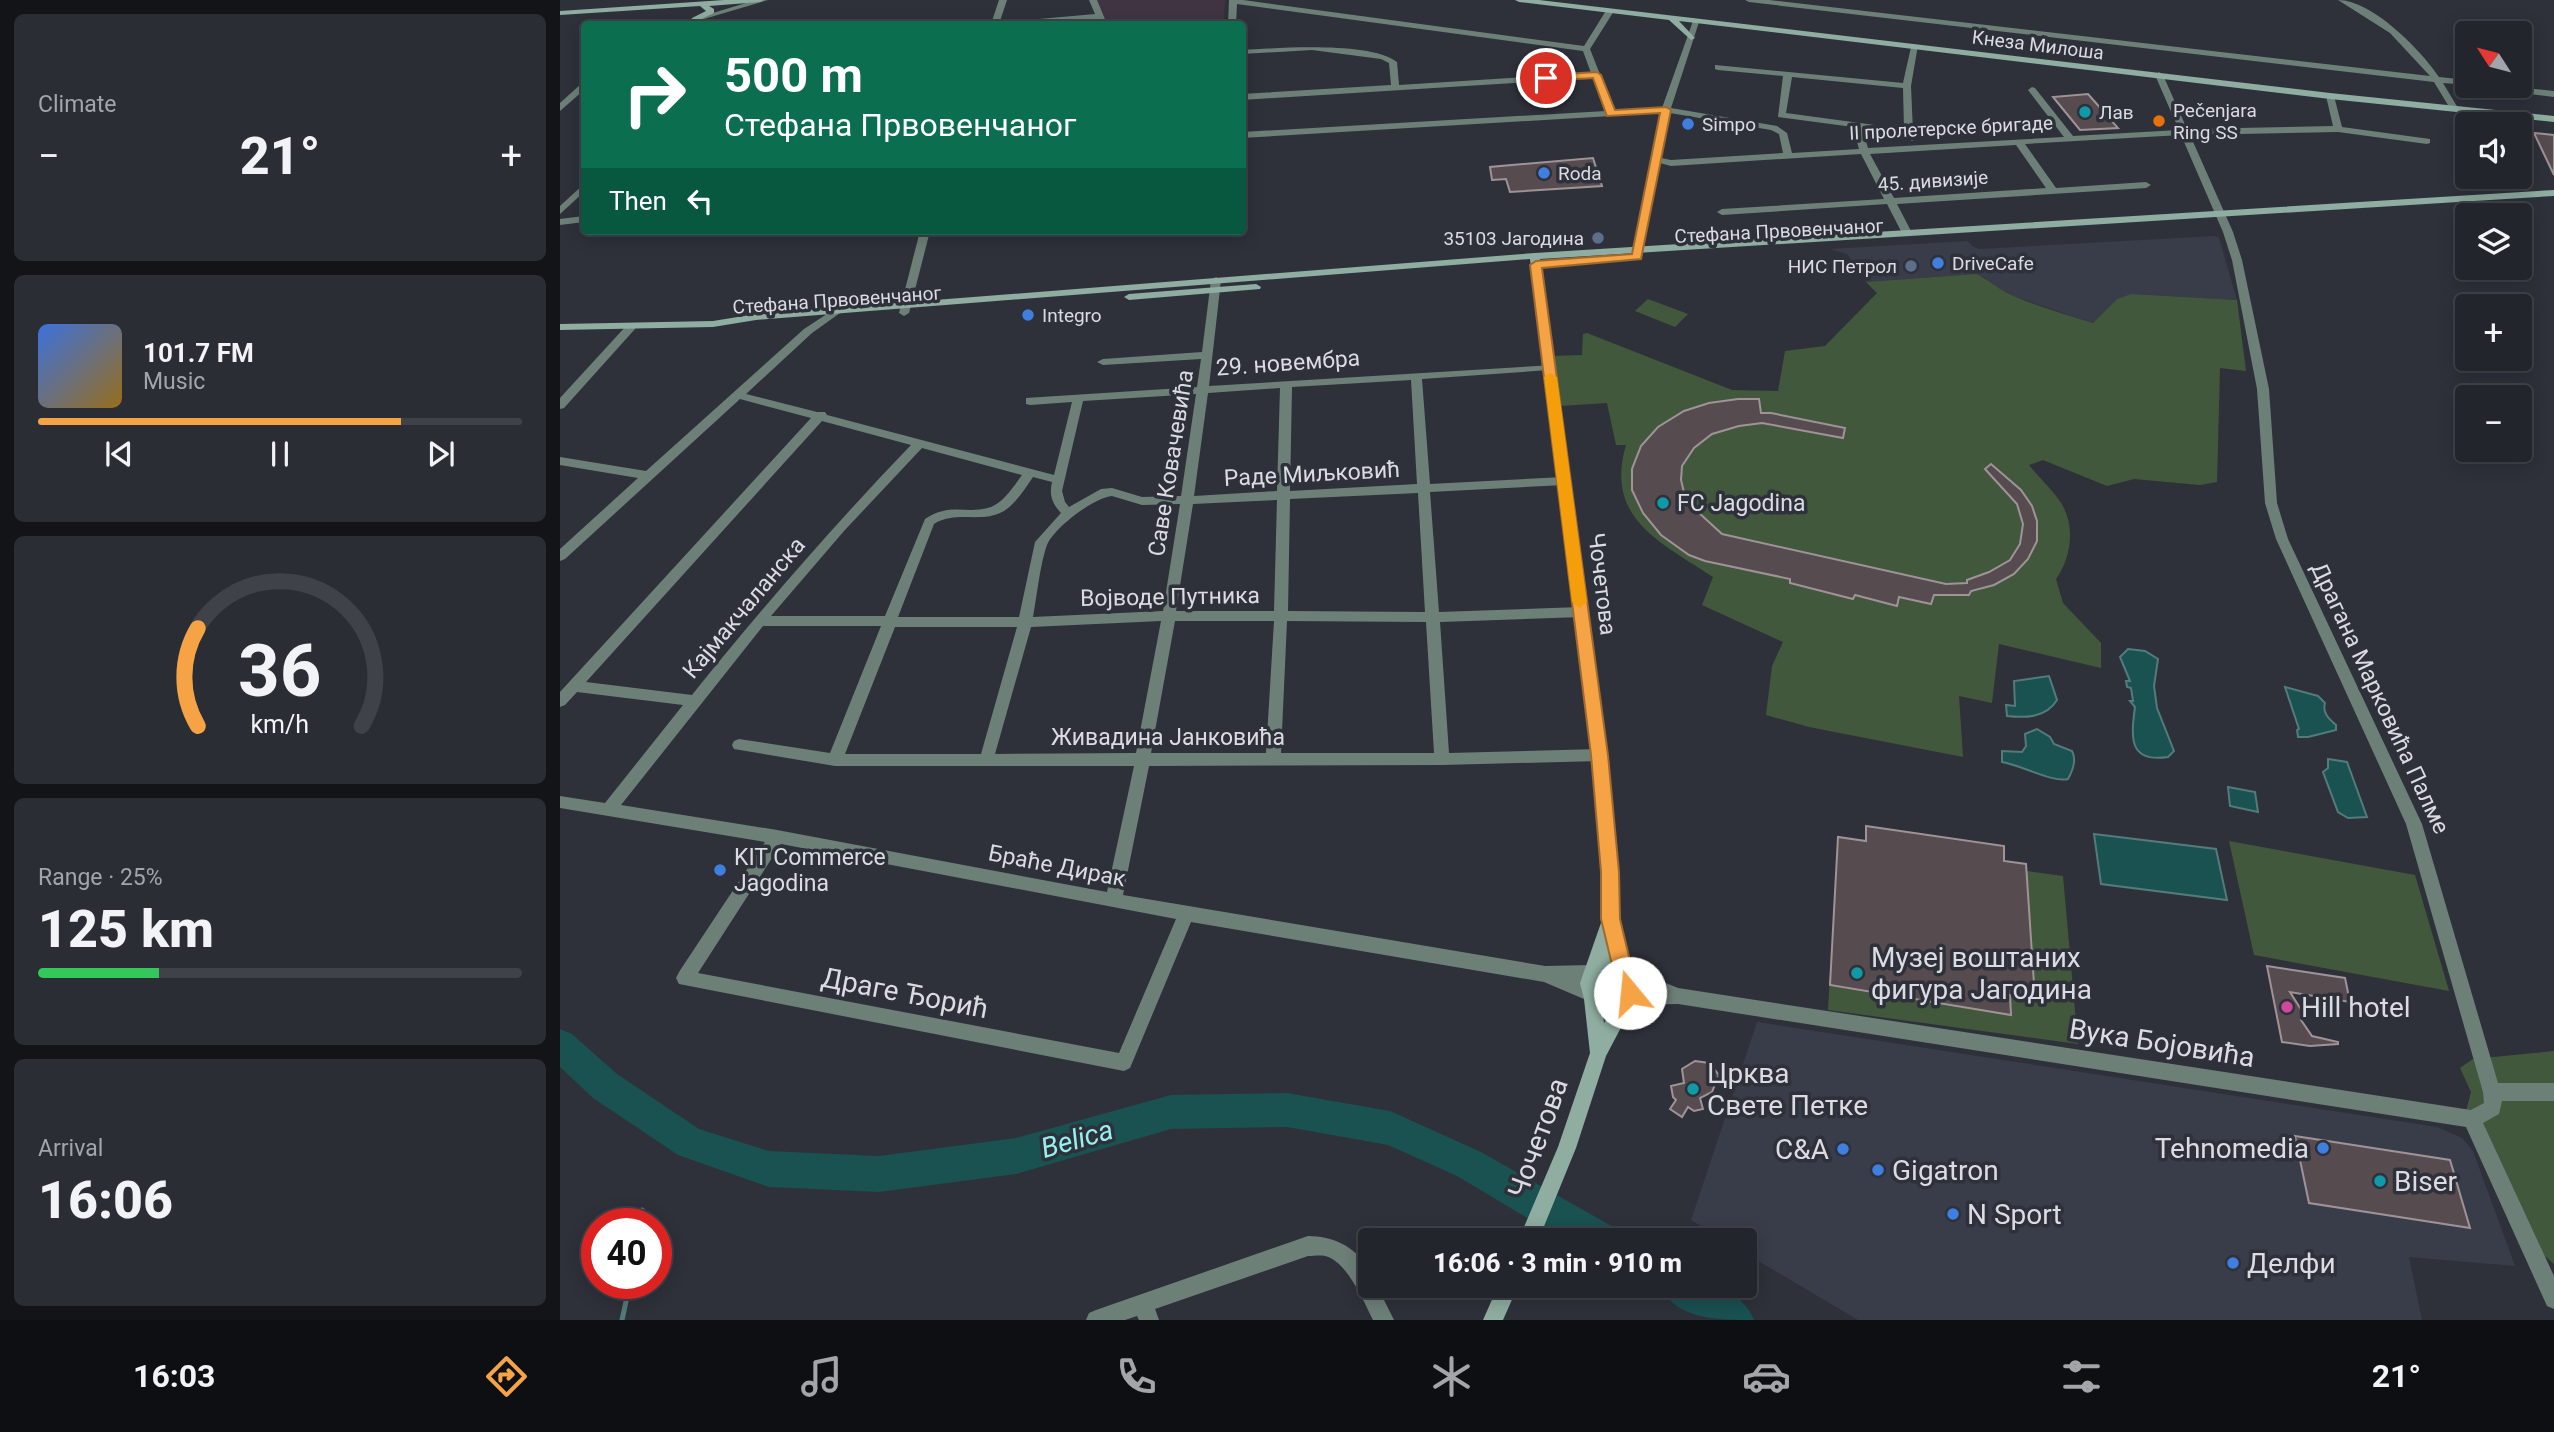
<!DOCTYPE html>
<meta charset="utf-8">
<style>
:root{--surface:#22252c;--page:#2a2d34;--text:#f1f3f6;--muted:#a2a5a9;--line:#3f4248;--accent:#f5a345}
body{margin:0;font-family:Roboto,sans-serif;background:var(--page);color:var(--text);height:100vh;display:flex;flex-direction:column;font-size:26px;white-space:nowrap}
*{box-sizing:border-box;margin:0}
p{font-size:23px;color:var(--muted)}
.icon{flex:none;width:38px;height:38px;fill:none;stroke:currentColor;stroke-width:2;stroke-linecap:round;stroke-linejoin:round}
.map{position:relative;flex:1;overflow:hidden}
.drawer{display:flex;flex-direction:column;gap:14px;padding:14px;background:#131418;width:560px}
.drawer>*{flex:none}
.banner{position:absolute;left:21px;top:21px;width:665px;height:214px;border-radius:7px;box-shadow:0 4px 18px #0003,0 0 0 2px var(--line);background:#0b6e4f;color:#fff;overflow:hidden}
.needle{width:46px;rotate:306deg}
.controls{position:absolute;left:1895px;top:21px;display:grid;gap:14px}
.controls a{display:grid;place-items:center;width:77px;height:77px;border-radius:7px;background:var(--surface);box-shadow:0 4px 18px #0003,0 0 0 2px var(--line);font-size:35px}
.speed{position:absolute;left:21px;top:1208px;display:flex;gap:14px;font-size:35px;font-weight:700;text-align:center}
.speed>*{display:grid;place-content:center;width:91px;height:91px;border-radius:50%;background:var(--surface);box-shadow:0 4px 18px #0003,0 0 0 2px var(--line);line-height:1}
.speed .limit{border:10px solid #d22;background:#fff;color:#111}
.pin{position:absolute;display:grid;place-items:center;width:60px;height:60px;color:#fff;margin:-30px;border:4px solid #fff;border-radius:50%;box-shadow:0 2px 7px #0007}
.me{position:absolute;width:77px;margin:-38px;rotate:343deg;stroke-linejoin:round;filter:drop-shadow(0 0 5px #0008)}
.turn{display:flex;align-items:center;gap:24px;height:147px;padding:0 28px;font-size:32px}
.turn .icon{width:91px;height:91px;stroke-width:2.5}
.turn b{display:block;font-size:49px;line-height:60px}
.then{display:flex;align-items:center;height:66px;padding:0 28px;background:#0003;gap:14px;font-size:26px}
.big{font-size:52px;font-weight:800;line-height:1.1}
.drawer .card{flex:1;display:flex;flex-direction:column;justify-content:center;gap:10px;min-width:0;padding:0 24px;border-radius:10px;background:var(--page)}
.drawer .dial{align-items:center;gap:0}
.dial svg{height:182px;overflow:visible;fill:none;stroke:var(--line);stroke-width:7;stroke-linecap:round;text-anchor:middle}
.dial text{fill:var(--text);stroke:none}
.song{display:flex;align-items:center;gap:21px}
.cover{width:84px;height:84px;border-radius:10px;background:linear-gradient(135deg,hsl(220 70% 55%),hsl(40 70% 35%))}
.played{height:7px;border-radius:4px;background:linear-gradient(90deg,var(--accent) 75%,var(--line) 75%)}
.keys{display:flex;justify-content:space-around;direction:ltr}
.heat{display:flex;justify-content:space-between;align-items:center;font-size:38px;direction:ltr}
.charge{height:10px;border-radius:5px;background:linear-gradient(90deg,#34c759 25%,var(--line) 0)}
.trip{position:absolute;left:798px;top:1228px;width:399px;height:70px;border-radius:7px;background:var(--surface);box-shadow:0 4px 18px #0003,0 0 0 2px var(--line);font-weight:800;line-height:70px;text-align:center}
.tabs{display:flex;height:112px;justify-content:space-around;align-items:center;background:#0e0f12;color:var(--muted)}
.tabs .icon{width:49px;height:49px}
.tabs .on{color:var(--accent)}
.tabs b{font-size:32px;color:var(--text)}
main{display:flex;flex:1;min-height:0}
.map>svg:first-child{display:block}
.built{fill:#393d4a}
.industrial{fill:#413442}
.green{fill:#42583c}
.water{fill:#1a5151;stroke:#547b7c;stroke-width:2}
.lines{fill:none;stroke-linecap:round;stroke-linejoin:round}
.stream{stroke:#547b7c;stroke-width:5}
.river{fill:#1a5151;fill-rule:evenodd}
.building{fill:#564b4f;stroke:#9f9397;stroke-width:2}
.street{fill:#6d8078;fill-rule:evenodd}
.secondary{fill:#8fada1;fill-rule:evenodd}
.route{fill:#f5a345;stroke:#9f6a2d;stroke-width:2}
.slow{fill:#f59e0b}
.culture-dot{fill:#0f9aa8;stroke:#2e313a;stroke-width:2.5}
.food-dot{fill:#e8710a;stroke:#2e313a;stroke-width:2.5}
.shop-dot{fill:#3f7fe0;stroke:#2e313a;stroke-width:2.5}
.service-dot{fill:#5c6f8a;stroke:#2e313a;stroke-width:2.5}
.hotel-dot{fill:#d1479c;stroke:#2e313a;stroke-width:2.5}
.labels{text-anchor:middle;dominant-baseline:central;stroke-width:7;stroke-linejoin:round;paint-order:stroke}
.far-street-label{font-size:19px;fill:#dadce2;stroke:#2e313a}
.far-poi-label{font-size:19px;fill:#dadce2;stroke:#2e313a;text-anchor:start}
.street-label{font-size:23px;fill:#dadce2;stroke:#2e313a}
.poi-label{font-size:23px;fill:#dadce2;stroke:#2e313a;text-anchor:start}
.near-poi-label{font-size:28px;fill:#dadce2;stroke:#2e313a;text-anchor:start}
.near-street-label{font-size:28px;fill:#dadce2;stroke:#2e313a}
.near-water-label{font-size:28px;font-style:italic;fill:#96f0f0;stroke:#2e313a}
</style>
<main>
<section class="drawer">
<div class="card"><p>Climate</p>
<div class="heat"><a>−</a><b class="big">21°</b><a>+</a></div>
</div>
<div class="card">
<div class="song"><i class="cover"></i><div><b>101.7 FM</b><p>Music</p></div></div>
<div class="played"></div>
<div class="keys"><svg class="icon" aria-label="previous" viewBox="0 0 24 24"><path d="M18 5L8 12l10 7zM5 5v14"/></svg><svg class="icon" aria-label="pause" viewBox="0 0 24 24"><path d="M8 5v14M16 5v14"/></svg><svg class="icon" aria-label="next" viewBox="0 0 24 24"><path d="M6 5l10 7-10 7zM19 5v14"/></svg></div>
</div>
<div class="card dial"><svg viewBox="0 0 100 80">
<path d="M14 69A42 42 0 1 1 86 69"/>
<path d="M14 69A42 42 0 0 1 14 26" stroke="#f5a345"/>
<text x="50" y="56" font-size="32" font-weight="700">36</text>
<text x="50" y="72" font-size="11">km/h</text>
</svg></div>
<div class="card"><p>Range · 25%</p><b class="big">125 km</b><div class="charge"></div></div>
<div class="card"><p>Arrival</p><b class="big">16:06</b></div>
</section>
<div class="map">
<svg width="1994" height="1320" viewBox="0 0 1994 1320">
<rect width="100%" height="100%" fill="#2e313a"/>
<g class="built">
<path d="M1655,236L1659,238L1677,300L1571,294L1557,299L1533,323L1456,297L1434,287L1425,278L1416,274L1306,282L1287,254L1270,249L1408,241L1412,246L1419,249Z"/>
<path d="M1197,1022L1877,1127L1902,1138L1913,1151L1955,1266L1849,1257L1862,1320H1298L1185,1253V1241H1165L1131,1220Z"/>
</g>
<path class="industrial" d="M537,0H665L664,24H547Z"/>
<g class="green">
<path d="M1416,274C1428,279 1436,288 1449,294C1476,306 1505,314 1533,323L1557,299L1571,294L1677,300L1686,371L1660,368L1657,482L1640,485L1574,479L1547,486L1483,460L1469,465C1478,477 1490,487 1499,500C1516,523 1512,557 1496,579L1503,603L1541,643V668L1439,644L1432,703L1399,696L1403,757L1249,727L1206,715L1212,666L1223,642L1142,605L1153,577C1102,543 1044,519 1066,445H1056L1047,403L1000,406L992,356L1022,355L1023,334L1027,333L1172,390L1218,391L1225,351L1265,346L1317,293L1306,282Z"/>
<path d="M1088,299L1128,314L1115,327L1075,311Z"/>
<path d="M1306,826L1444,846L1445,861L1466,864L1467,871L1503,876L1518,1044L1268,1010L1278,837L1306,841Z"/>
<path d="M1669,841L1855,875L1889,991L1694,955Z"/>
<path d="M1994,1051V1264L1966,1240L1906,1111L1911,1092L1900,1068L1913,1059Z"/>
</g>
<g class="water">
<path d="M1568,649L1585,651L1598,659L1594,686L1597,708L1614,751L1608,757C1568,763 1571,737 1575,707L1570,701H1573L1571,688L1567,687L1566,681H1570L1560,657Z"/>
<path d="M1489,676L1497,700C1486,718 1465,718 1447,716L1446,705L1455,706L1454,681Z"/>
<path d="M1725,687L1758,696L1765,703C1762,713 1769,719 1776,725V730L1748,737H1738L1737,730L1739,729Z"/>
<path d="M1477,729L1490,737L1494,744L1512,751C1517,760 1513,770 1508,779C1493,783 1461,765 1442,762V751L1462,752L1466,746L1465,734Z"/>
<path d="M1768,759L1787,762L1807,817L1788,818L1778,812L1763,772L1768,768Z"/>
<path d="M1668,787L1695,792L1698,812L1670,806Z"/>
<path d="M1534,834L1656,849L1667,900L1541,884Z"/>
</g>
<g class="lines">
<g class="stream">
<path d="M80,1223L82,1210"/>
<path d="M62,1320L70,1283"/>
</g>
<g class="river">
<path d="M0,1029L12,1034L57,1074L139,1129L209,1151L319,1156L456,1138L611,1095L727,1093L830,1111L921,1152L1055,1228L1060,1241H1006L897,1176L828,1145L727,1127L611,1129L456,1174L319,1192L209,1187L118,1155L33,1098L0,1067Z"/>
<path d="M1100,1286C1135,1286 1178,1281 1194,1320C1159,1320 1116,1320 1100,1286Z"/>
</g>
</g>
<g class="building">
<path d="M1528,94L1558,128L1520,130L1493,97Z"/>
<path d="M1974,133L1994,135V175Z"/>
<path d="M1033,158L1042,186L950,192L946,179L932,180L930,167Z"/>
<path d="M1178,399H1199L1201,413H1211L1285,428L1283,438L1202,423L1179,426L1152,434L1134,448L1122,466L1121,480L1126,501L1162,534L1386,584L1407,583V580L1429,572L1450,560L1460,544L1463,524L1457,504L1425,469L1431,464L1461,490L1472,506L1477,521V541L1468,559L1454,574L1434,585L1411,591L1409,595H1374L1371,604L1339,597L1337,606L1295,595L1293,599L1230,583V579L1145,561L1129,555L1101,535L1083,513L1072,490V469L1081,446L1098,427L1124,411L1149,403Z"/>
<path d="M1306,826L1444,846V861L1466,864L1475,999L1450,995L1451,1015L1270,985L1278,837L1306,841Z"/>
<path d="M1707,966L1785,978L1790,1002L1730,992L1742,1011L1741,1020L1752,1036L1778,1042V1044L1750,1046L1722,1042Z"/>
<path d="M1135,1061L1149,1063L1159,1075L1152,1092L1140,1098L1143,1109L1134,1111L1128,1107L1122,1117L1110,1109L1116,1100L1113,1097L1111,1086L1124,1083L1122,1069Z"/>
<path d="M1735,1136L1890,1160L1910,1228L1749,1203Z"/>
</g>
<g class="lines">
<g class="street">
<path d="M196,0H208L127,24H116Z"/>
<path d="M439,0H447L439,24H431Z"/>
<path d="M529,0H537L547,24H539L537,19L468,24H442L446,22L535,14Z"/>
<path d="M669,0H683L1024,46L1047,9H1053L1054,11L1030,49L1054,110L1102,108L1133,21L1140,19L1111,108L1217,126L1227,133L1232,153L1299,149L1293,127L1218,117L1223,76L1158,70L1155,69V65L1343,83L1351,47L1358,45L1351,86L1353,132L1357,138L1352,141L1346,134L1302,128L1308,148L1504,137L1468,90L1472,87L1475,88L1513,136L1619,130L1595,75L1599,72L1603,75L1627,129L1773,126L1766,96L1770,93L1774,96L1782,127L1870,139V143L1867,144L1778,132L1630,135L1673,232L1682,260L1709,389L1717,503L1728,539L1862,824L1938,1083H1994V1101H1942L1939,1114L1923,1123L1994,1276V1309L1987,1306L1906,1127L1118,1004L1068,1005L1062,1003L1059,997L1062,991L1081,989L1063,982L1060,976L1063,970L1069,968L1118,988L1911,1110L1924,1103L1923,1092L1846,824L1716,539L1705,503L1697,389L1672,260L1663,232L1621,135L1465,144L1496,188L1586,182L1591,185L1586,188L1337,204L1352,233L1347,236L1342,233L1327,204L1162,215L1157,212L1162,209L1324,199L1301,154L1111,166L1100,163L1082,257L1077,260L1072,257L1101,113L682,138V132L1046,111L1033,78L682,100V94L831,85L829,63L821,59L752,50L682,54V50C717,48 810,41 837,62L839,85L1031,73L1023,51L677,4L676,24H668ZM1232,77L1343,88L1344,129L1226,113ZM1110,113L1211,130L1219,134L1223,153L1111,160L1101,158ZM1456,145L1486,188L1334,198L1310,154Z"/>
<path d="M1185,0H1209L1870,76L1830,33L1778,0C1812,0 1861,50 1879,77L1908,80V85L1883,83L1898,108L1894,111L1891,110L1874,82L1189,2Z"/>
<path d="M21,84H24V90L0,111V103Z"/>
<path d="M1924,86H1947L1994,91V97L1928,89Z"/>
<path d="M24,184V192L0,214V206Z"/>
<path d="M24,216V222L0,225V219Z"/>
<path d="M360,231H370L349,313L344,316L339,313Z"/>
<path d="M656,277L661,280L649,386L993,365L995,367L989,370L862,379L870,484L1004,477L1010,481L1004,485L870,492L879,612L1021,607L1028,612L1021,617L880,622L889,753L1039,749L1044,751L1046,755L1044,759L1039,761L882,765L589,766L563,895L985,966L1032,965L1038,968L1040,973L1038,978L1020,981L1037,988L1040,994L1037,1000L1031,1002L984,982L631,922L570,1068L564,1071L119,984L116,978L119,972L205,842L0,808V796L45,803L123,705L17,692L5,705L0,707V692L251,418L180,399L5,559L0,561V549L78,478L0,465V457L86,471L244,329L276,308L281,311L280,313L252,333L186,394L257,412H265L267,415L494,475L512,402L470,405L466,404V398L637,387L641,359L543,365L537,362L543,359L642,352L651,280ZM851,380L857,484L730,491L732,387ZM720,388L717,491L634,496L648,393ZM636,394L621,496L582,497L552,488L541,489L509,507L505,502L502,491L523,401ZM262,421L351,445C274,525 202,608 132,695L26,682ZM362,448L462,475C454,486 444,502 431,507C407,515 391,502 365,519L325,616H211L284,531ZM473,477L492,482C489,495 492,503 501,513L475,542L459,617H338L374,524C396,510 422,524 444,511C456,503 465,489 473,477ZM858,493L865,612L728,611L730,499ZM552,496L582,505L620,504L603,611L473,617C477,596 480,564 487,545C494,528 533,498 552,496ZM717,500L714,611H616L633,504ZM601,621L576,753L435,754L471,627ZM615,621H714L706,753H591ZM727,621L866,622L874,753H721ZM203,626H321L270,753L179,739L174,741L172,745L174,749L275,766H574L547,892L217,830L61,805ZM335,627H457L421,754H285ZM221,844L616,919L559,1053L138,973Z"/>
<path d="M71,324L76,327L75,329L4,408L0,409V398L67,325Z"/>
<path d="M748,1236C778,1236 810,1253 810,1286H817L834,1320H813C804,1302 787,1261 765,1256C760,1255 753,1256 748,1256L595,1309L599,1320H579L577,1316L565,1320H526L529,1313L536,1310Z"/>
</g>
<g class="secondary">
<path d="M164,0H204L200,2L149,6L154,9V13L135,22L131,20L132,18L146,11L140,6L0,15V11Z"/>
<path d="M955,0H979L1770,93L1994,116V122L1770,99L1119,21L1135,38L1131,40L1109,20L959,2Z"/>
<path d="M1994,190V196L980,259L1046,755L1058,872V919L1070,964L1076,971L1080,985L1075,1001L1046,1056L1016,1148L978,1241H958L998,1147L1030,1053L1024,999L1020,983L1042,920V872L1032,755L970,259L196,320L153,327L0,330V324L153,321L196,314L975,253ZM1048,972L1056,973L1062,981V991L1054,998H1046L1038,989V979ZM1043,1013L1049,1014L1044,1023Z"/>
<path d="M696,284L701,287L700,289L569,300L564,297L569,294Z"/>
<path d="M938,1286H958L943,1320H923Z"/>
</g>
</g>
<path class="route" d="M1037,72L1041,75L1055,110L1106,107L1111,110L1081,259L982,268L1048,755L1059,872L1060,919L1071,965L1081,980L1077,1000L1070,1003L1063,1000L1061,982L1053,969L1041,919V872L1031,755L970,265L976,261L1072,254L1100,113L1047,116L1033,78L986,81L981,78L986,75Z"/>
<path class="slow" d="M990,373L997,377L1027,602L1019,608L1012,602L984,377Z"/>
<g class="culture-dot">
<circle cx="1525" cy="112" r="7"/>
<circle cx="1103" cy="503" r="7"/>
<circle cx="1297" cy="973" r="7"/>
<circle cx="1133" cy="1089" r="7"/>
<circle cx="1820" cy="1181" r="7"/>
</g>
<circle class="food-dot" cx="1599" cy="121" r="7"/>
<g class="shop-dot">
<circle cx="1128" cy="124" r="7"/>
<circle cx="984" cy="173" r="7"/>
<circle cx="1378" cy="263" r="7"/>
<circle cx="468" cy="315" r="7"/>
<circle cx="160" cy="870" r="7"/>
<circle cx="1763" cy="1148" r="7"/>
<circle cx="1283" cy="1149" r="7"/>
<circle cx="1318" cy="1170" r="7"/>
<circle cx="1393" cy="1214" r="7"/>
<circle cx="1673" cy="1263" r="7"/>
</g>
<g class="service-dot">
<circle cx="1038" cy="238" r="7"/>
<circle cx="1351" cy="266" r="7"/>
</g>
<circle class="hotel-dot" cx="1727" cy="1007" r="7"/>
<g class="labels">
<g class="far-street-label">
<text transform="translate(1478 45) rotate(7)">Кнеза Милоша</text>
<text transform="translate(1391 128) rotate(-3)">II пролетерске бригаде</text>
<text transform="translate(1373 181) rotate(-4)">45. дивизије</text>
<text transform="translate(1219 231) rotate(-3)">Стефана Првовенчаног</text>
<text transform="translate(277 300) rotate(-4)">Стефана Првовенчаног</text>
</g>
<g class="far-poi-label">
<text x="1613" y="110">Pečenjara<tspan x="1613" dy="22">Ring SS</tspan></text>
<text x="1539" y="112">Лав</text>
<text x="1142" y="124">Simpo</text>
<text x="998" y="173">Roda</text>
<text x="1024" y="238" text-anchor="end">35103 Јагодина</text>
<text x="1392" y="263">DriveCafe</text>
<text x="1337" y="266" text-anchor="end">НИС Петрол</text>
<text x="482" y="315">Integro</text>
</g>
<g class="street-label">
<text transform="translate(728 363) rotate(-4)">29. новембра</text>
<text transform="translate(611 463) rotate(-81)">Саве Ковачевића</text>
<text transform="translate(752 474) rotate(-3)">Раде Миљковић</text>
<text transform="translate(1042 584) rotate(83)">Чочетова</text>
<text transform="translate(610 597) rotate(-1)">Војводе Путника</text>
<text transform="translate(184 608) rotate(-50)">Кајмакчаланска</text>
<text transform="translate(1820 698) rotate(65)">Драгана Марковића Палме</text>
<text x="608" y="737">Живадина Јанковића</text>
<text transform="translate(497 866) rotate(11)">Браће Дирак</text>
</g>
<g class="poi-label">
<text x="1117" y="503">FC Jagodina</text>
<text x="174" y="857">KIT Commerce<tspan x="174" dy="26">Jagodina</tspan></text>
</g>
<g class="near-poi-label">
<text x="1311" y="957">Музеј воштаних<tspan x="1311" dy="32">фигура Јагодина</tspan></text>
<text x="1741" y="1007">Hill hotel</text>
<text x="1147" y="1073">Црква<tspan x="1147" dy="32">Свете Петке</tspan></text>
<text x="1749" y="1148" text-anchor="end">Tehnomedia</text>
<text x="1269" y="1149" text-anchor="end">C&amp;A</text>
<text x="1332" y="1170">Gigatron</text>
<text x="1834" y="1181">Biser</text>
<text x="1407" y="1214">N Sport</text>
<text x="1687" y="1263">Делфи</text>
</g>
<g class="near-street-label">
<text transform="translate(345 993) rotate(11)">Драге Ђорић</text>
<text transform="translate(1602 1043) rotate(9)">Вука Бојовића</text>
<text transform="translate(978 1138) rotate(-70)">Чочетова</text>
</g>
<g class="near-water-label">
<text transform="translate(517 1139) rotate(-16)">Belica</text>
</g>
</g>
</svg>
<div class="controls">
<a><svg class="needle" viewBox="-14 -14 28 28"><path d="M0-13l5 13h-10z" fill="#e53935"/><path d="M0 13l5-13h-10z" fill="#a2a5a9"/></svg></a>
<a><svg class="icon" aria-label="sound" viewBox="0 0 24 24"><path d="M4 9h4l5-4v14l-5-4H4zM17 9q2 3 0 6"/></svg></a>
<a><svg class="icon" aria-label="layers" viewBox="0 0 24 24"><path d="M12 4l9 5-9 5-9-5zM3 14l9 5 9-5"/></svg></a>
<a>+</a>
<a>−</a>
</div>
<div class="speed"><div class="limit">40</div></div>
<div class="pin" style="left:986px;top:78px;background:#d93025"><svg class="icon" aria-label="arrive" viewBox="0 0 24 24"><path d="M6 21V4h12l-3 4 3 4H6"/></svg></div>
<svg class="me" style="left:1070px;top:993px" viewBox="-20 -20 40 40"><circle r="19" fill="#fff"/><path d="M0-13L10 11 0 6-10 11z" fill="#f5a345"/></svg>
<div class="trip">16:06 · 3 min · 910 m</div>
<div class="banner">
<div class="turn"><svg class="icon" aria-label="right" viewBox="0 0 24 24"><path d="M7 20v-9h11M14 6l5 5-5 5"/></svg><div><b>500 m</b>Стефана Првовенчаног</div></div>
<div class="then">Then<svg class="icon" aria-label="left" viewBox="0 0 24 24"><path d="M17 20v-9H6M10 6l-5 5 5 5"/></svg></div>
</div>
</div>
</main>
<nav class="tabs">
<b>16:03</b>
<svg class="icon on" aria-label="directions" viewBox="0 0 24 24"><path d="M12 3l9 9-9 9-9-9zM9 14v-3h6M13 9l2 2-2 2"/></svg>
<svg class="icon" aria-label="music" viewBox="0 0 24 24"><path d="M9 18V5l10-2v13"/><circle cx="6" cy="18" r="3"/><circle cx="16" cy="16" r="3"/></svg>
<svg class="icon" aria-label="phone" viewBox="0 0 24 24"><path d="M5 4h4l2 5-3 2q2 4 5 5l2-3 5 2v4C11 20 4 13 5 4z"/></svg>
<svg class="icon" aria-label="climate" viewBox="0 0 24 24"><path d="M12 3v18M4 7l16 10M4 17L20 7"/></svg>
<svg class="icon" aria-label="car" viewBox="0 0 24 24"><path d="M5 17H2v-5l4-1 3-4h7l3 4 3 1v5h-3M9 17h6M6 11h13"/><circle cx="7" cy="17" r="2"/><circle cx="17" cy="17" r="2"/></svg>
<svg class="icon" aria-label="filters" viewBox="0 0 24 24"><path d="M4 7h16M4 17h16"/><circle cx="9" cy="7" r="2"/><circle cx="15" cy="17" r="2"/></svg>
<b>21°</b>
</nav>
